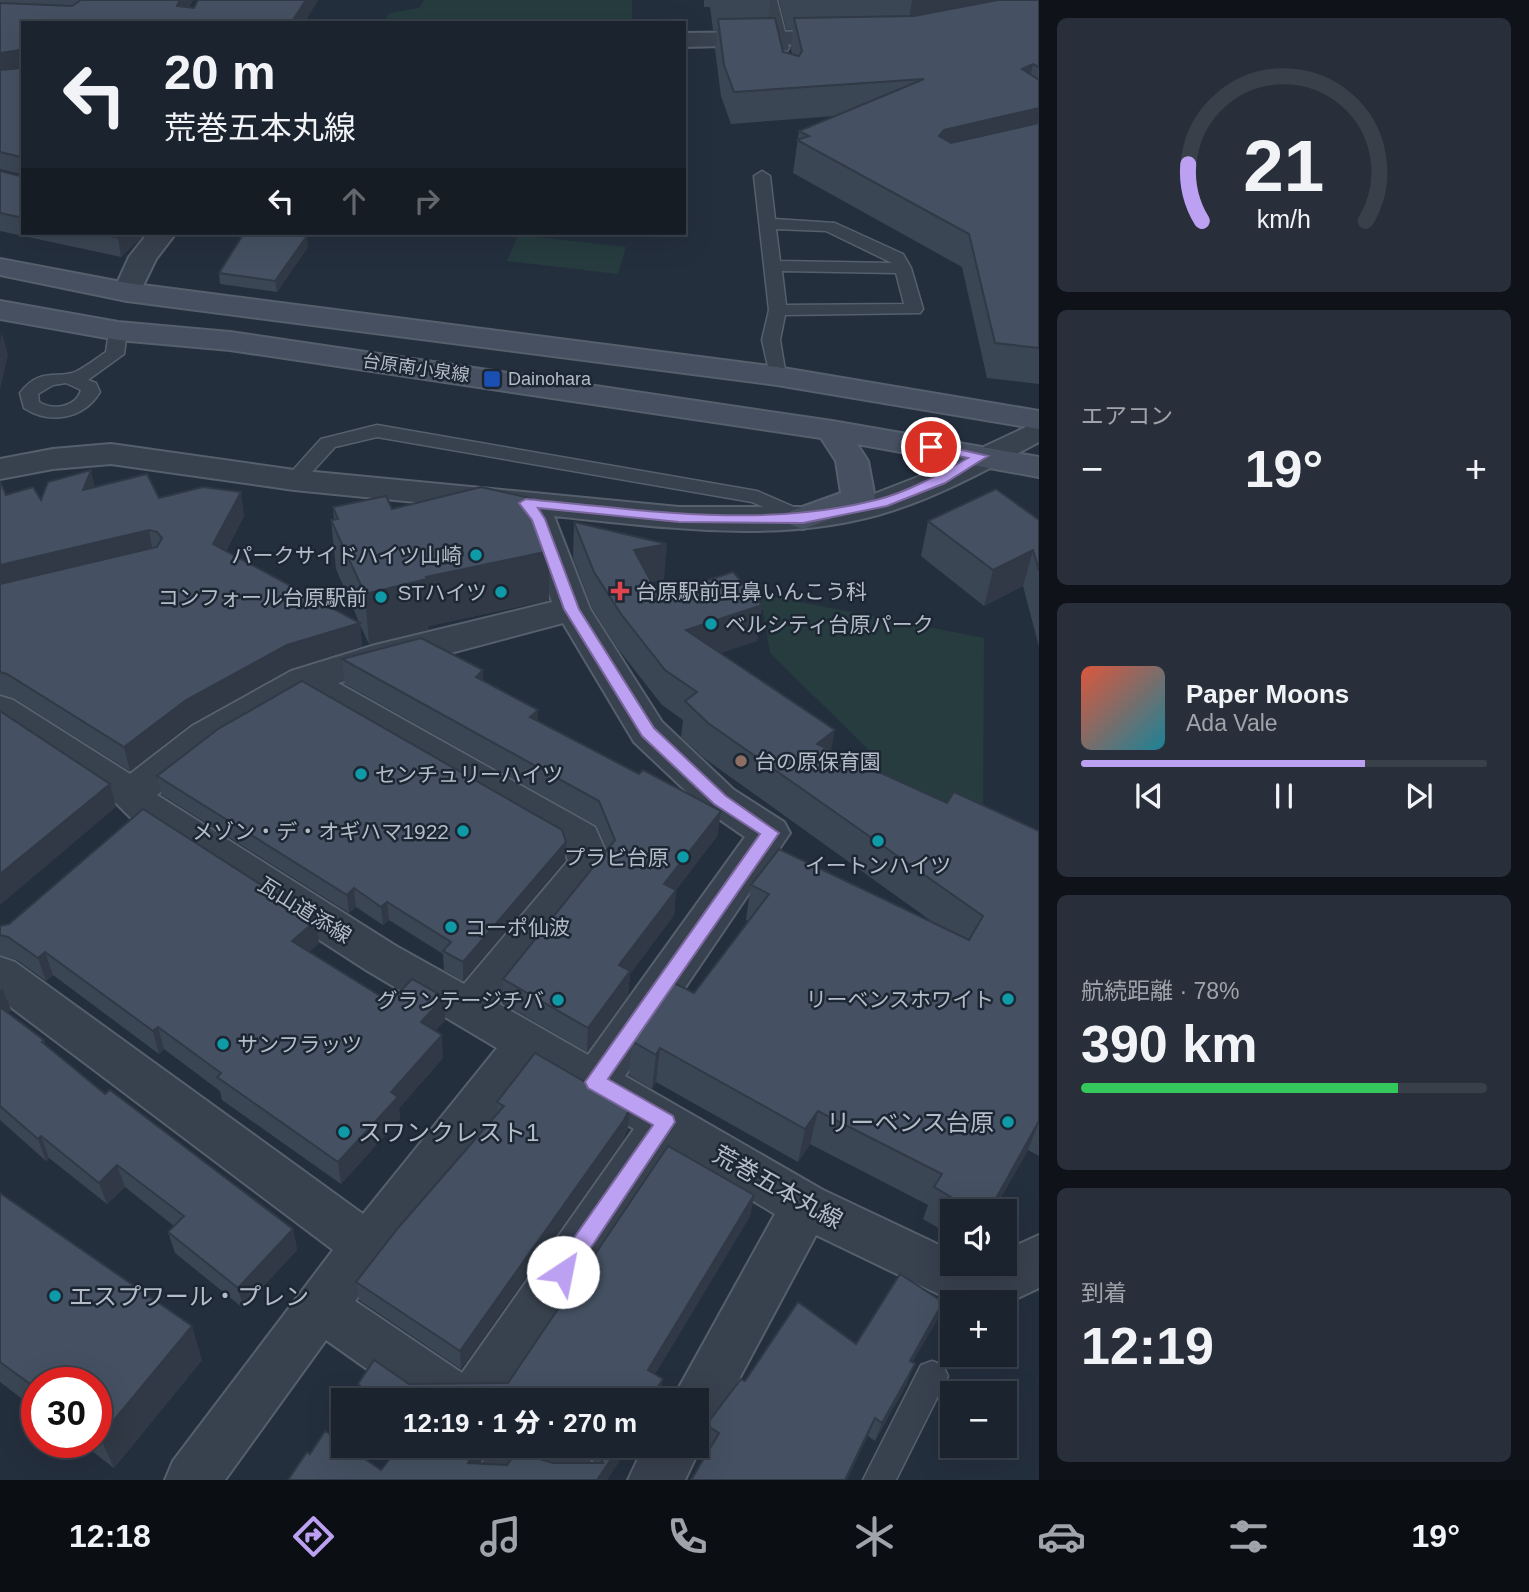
<!DOCTYPE html>
<html lang="ja">
<meta charset="utf-8">
<style>
:root{--surface:#1b232e;--page:#282f3a;--text:#f1f3f6;--muted:#a0a4aa;--line:#39404a;--accent:#bca0f2}
body{margin:0;font-family:Helvetica,"Noto Sans JP",sans-serif;background:var(--page);color:var(--text);height:100vh;display:flex;flex-direction:column;font-size:26px;white-space:nowrap}
*{box-sizing:border-box;margin:0}
p{font-size:23px;color:var(--muted)}
.icon{flex:none;width:38px;height:38px;fill:none;stroke:currentColor;stroke-width:2;stroke-linecap:round;stroke-linejoin:round}
.map{position:relative;flex:1;overflow:hidden}
.details{display:flex;flex-direction:column;gap:18px;padding:18px;background:#0f1319;width:490px}
.details>*{flex:none}
.guide{position:absolute;left:21px;top:21px;width:665px;height:214px;border-radius:0px;box-shadow:0 7px 28px #0002,0 0 0 2px var(--line);background:#1b232e;color:var(--text);overflow:hidden}
.fabs{position:absolute;left:940px;top:1199px;display:grid;gap:14px}
.fabs a{display:grid;place-items:center;width:77px;height:77px;border-radius:0px;background:var(--surface);box-shadow:0 7px 28px #0002,0 0 0 2px var(--line);font-size:35px}
.speed{position:absolute;left:21px;top:1367px;display:flex;gap:14px;font-size:35px;font-weight:700;text-align:center}
.speed>*{display:grid;place-content:center;width:91px;height:91px;border-radius:50%;background:var(--surface);box-shadow:0 7px 28px #0002,0 0 0 2px var(--line);line-height:1}
.speed .limit{border:10px solid #d22;background:#fff;color:#111}
.pin{position:absolute;display:grid;place-items:center;width:60px;height:60px;color:#fff;margin:-30px;border:4px solid #fff;border-radius:50%;box-shadow:0 2px 7px #0007}
.me{position:absolute;width:77px;margin:-38px;rotate:34deg;stroke-linejoin:round;filter:drop-shadow(0 0 5px #0008)}
.turn{display:flex;align-items:center;gap:24px;height:147px;padding:0 28px;font-size:32px}
.turn .icon{width:91px;height:91px;stroke-width:2.5}
.turn b{display:block;font-size:49px;line-height:60px}
.lanes{display:flex;align-items:center;height:66px;padding:0 28px;background:#0003;justify-content:center;gap:35px;direction:ltr}
.lanes .off{opacity:.35}
.big{font-size:52px;font-weight:800;line-height:1.1}
.details .tile{flex:1;display:flex;flex-direction:column;justify-content:center;gap:10px;min-width:0;padding:0 24px;border-radius:10px;background:var(--page)}
.details .dial{align-items:center;gap:0}
.dial svg{height:182px;overflow:visible;fill:none;stroke:var(--line);stroke-width:7;stroke-linecap:round;text-anchor:middle}
.dial text{fill:var(--text);stroke:none}
.song{display:flex;align-items:center;gap:21px}
.cover{width:84px;height:84px;border-radius:10px;background:linear-gradient(135deg,hsl(10 70% 55%),hsl(190 70% 35%))}
.played{height:7px;border-radius:4px;background:linear-gradient(90deg,var(--accent) 70%,var(--line) 70%)}
.keys{display:flex;justify-content:space-around;direction:ltr}
.heat{display:flex;justify-content:space-between;align-items:center;font-size:38px;direction:ltr}
.charge{height:10px;border-radius:5px;background:linear-gradient(90deg,#34c759 78%,var(--line) 0)}
.trip{position:absolute;left:331px;top:1388px;width:378px;height:70px;border-radius:0px;background:var(--surface);box-shadow:0 7px 28px #0002,0 0 0 2px var(--line);font-weight:800;line-height:70px;text-align:center}
.tabs{display:flex;height:112px;justify-content:space-around;align-items:center;background:#0b0e12;color:var(--muted)}
.tabs .icon{width:49px;height:49px}
.tabs .on{color:var(--accent)}
.tabs b{font-size:32px;color:var(--text)}
main{display:flex;flex:1;min-height:0}
.map>svg:first-child{display:block}
.green{fill:#263c3f}
.lines{fill:none;stroke-linecap:round;stroke-linejoin:round}
.lane-casing{stroke:#565f6c;stroke-width:3}
.street-casing{stroke:#565f6c;stroke-width:4}
.secondary-casing{stroke:#565f6c;stroke-width:4}
.lane{fill:#38414e;fill-rule:evenodd}
.street{fill:#38414e;fill-rule:evenodd}
.secondary{fill:#465061;fill-rule:evenodd}
.wall{fill:#3b4654}
.shaded-wall{fill:#303945}
.building{fill:#455162;stroke:#303945;stroke-width:2}
.route{fill:#bca0f2;stroke:#7a689d;stroke-width:2}
.transit-dot{fill:#1a4fb4;stroke:#1d2633;stroke-width:2.5}
.culture-dot{fill:#0f9aa8;stroke:#1d2633;stroke-width:2.5}
.health-dot{fill:#e0444e;stroke:#1d2633;stroke-width:2.5}
.education-dot{fill:#8d6e63;stroke:#1d2633;stroke-width:2.5}
.labels{text-anchor:middle;dominant-baseline:central;stroke-width:5;stroke-linejoin:round;paint-order:stroke}
.far-street-label{font-size:18px;fill:#b4bcc9;stroke:#1d2633}
.far-poi-label{font-size:18px;fill:#b4bcc9;stroke:#1d2633;text-anchor:start}
.poi-label{font-size:21px;fill:#b4bcc9;stroke:#1d2633;text-anchor:end}
.street-label{font-size:21px;fill:#b4bcc9;stroke:#1d2633}
.near-poi-label{font-size:24px;fill:#b4bcc9;stroke:#1d2633;text-anchor:start}
.near-street-label{font-size:24px;fill:#b4bcc9;stroke:#1d2633}
</style>
<main>
<div class="map">
<svg width="1039" height="1480" viewBox="0 0 1039 1480">
<rect width="100%" height="100%" fill="#242f3e"/>
<g class="green">
<path d="M424,0H632V23H385L389,13L419,8Z"/>
<path d="M518,235L626,247L618,274L507,261Z"/>
<path d="M760,594L984,638L983,836L858,781L876,757L770,653Z"/>
</g>
<g class="lines">
<g class="lane-casing">
<g id="lane">
<path d="M763,0H777L789,48L787,51L775,48Z"/>
<path d="M762,171L770,176L775,219L835,223L903,254L911,268L923,309L920,313L785,315L780,340L786,376L777,381L771,380L762,340L769,310L754,176ZM776,229L826,231L892,263L780,261ZM782,271L896,273L904,304L786,305Z"/>
<path d="M118,326L127,331L124,354L88,380L96,383L100,392C84,419 50,425 24,408L20,393C40,366 58,380 77,371C87,366 97,358 106,352L109,331ZM66,383L81,390C76,407 54,411 39,402L38,394L53,385Z"/>
<path d="M377,425L757,491L810,514L813,518L803,524L752,502L377,437L335,447L301,484H287L284,480L321,439Z"/>
<path d="M932,1361L943,1365L948,1376L896,1480H863L921,1365Z"/>
<path d="M492,1446H527L507,1480H472Z"/>
</g>
</g>
<g class="street-casing">
<g id="street">
<path d="M843,31L851,33L855,38L851,43L684,47V33Z"/>
<path d="M148,233H176L156,259L137,298L127,301L117,298L113,292L129,257Z"/>
<path d="M1039,421V442C992,467 944,494 894,510C786,546 664,527 554,516L590,609L662,722L734,790L784,822L790,833L625,1076L823,1190L952,1251V1264H1004V1251L1039,1235V1288L1018,1298L955,1302L816,1235L715,1424L696,1431V1400H672L775,1214L672,1152L506,1400H411L326,1340L225,1480H165L173,1461L333,1250L0,999V957L15,962L363,1214L497,1048L366,970L132,819L117,804L0,727V696L13,700L130,774L192,726L291,671L375,645L552,602L523,521L516,512L294,490L111,464L53,469L0,479V459L53,449L111,444L294,470L679,507H803L874,494L928,473ZM563,623L634,742L706,810L745,837L588,1055L499,1004L605,875L611,864L595,827L338,683ZM304,697L564,847L568,861L464,984L396,946L157,795L220,746ZM534,1070L634,1129L462,1373L355,1301Z"/>
<path d="M696,1435L701,1446L685,1480H628L644,1446H696Z"/>
<path d="M495,1446H569L591,1461L599,1480C556,1480 515,1480 495,1446Z"/>
</g>
</g>
<g class="secondary-casing">
<g id="secondary">
<path d="M0,259L127,283L777,367L1039,411V429L777,385L127,301L0,275Z"/>
<path d="M0,301L118,322L230,332L832,421L1039,457V477L857,444L868,461L875,498L870,505L803,529L791,525L786,518L791,511L841,493L836,461L821,438L230,350L118,340L0,319Z"/>
</g>
</g>
<use href="#lane" class="lane"/>
<use href="#street" class="street"/>
<use href="#secondary" class="secondary"/>
</g>
<g class="wall">
<path d="M0,0H193L189,8H194L318,0L304,23H23V233H146L121,257L0,231V171L20,176V174L0,169Z"/>
<path d="M704,0H770L768,18L783,52L792,55L791,48L793,29H786L779,0H1039V384L987,378L962,267L793,173L799,131L835,116L731,124L721,96L715,49L717,30H713L710,7H704Z"/>
<path d="M308,247L277,292L220,284L219,273Z"/>
<path d="M0,481L6,495L41,500L95,487L159,498L244,516L226,551L359,622L336,569L331,520L334,519L333,507L392,509L549,600L429,626V629L369,644L360,625L362,646L290,669L190,724L130,771L14,698L0,694Z"/>
<path d="M1039,520V647L1023,586L984,606L921,556L928,521Z"/>
<path d="M574,522L664,579L651,582L659,596L762,605L757,641L720,653L831,750L947,803L1039,831V1156L1028,1150L993,1211H952V1236L923,1219L928,1205L810,1144L798,1162L656,1082L652,1089L629,1075L632,1041L694,993L748,921L746,920L751,885L934,923L704,758L681,737L683,720L662,705L619,650L592,608L573,558Z"/>
<path d="M342,659L484,681L537,721L639,774L721,811L717,836L676,890L674,915L630,974L628,995L587,1052L503,1003V979L607,850L597,826L345,684Z"/>
<path d="M157,776L565,860L463,981L444,970L443,954L389,920L383,925L356,907L349,913L162,795Z"/>
<path d="M316,920L319,943L309,952L390,1002L445,1020L435,1031L443,1058L399,1108L400,1119L341,1184L222,1100L220,1091L164,1049L159,1054L53,975L46,981L17,960L0,955V926Z"/>
<path d="M0,986L11,1010L8,1013L44,1040L46,1046L105,1094L293,1229L297,1250L243,1308L175,1253L168,1232L174,1226L125,1187L107,1204L49,1158L46,1161L0,1120Z"/>
<path d="M497,1102L628,1128L623,1140L461,1369L359,1300L356,1282L497,1115Z"/>
<path d="M0,1193L202,1360L114,1468L80,1442H96V1382H37V1410L0,1382Z"/>
<path d="M754,1195L750,1216L655,1374L660,1398L659,1400H360L358,1384L508,1383Z"/>
<path d="M943,1302L936,1322L912,1362L907,1383L875,1441L868,1436L710,1448L703,1443L706,1425L856,1344Z"/>
<path d="M491,1446L480,1463L507,1465L594,1463L592,1459L573,1446H629L607,1480H288L310,1454L381,1470Z"/>
</g>
<g class="shaded-wall">
<path d="M180,0H193L180,23L177,6Z"/>
<path d="M306,0H318L304,23H291Z"/>
<path d="M912,0H1039L908,27Z"/>
<path d="M21,50L23,68L0,71V53Z"/>
<path d="M1033,64L1026,95L1022,69Z"/>
<path d="M1039,108V136L938,162L939,136L944,130Z"/>
<path d="M123,233H146L121,257L118,238Z"/>
<path d="M307,236L308,247L277,292L275,281Z"/>
<path d="M2,333L8,355L0,390V341Z"/>
<path d="M91,470L96,493L83,490Z"/>
<path d="M241,492L244,516L217,568L213,544Z"/>
<path d="M149,530L153,553L0,590V565Z"/>
<path d="M667,544L664,579L632,585L634,550Z"/>
<path d="M1033,550L1023,586L984,606L993,570Z"/>
<path d="M549,551V600L429,626V629L369,644L365,594L426,577Z"/>
<path d="M762,605L757,641L683,666L686,630Z"/>
<path d="M360,623L362,646L290,669L190,724L130,771L124,747L186,700L287,645Z"/>
<path d="M483,670L484,695L476,677Z"/>
<path d="M538,710L537,735L530,717Z"/>
<path d="M835,730L828,765L817,744Z"/>
<path d="M110,784L116,807L0,905V874Z"/>
<path d="M721,811L717,836L662,908L664,884Z"/>
<path d="M566,842L565,860L463,981V962Z"/>
<path d="M354,888L356,907L349,913L347,895Z"/>
<path d="M676,890L674,915L630,974L628,995L587,1052L588,1028L619,965Z"/>
<path d="M387,902L389,920L383,925L381,907Z"/>
<path d="M316,920L319,943L296,964L292,941Z"/>
<path d="M45,952L53,975L46,981L38,958Z"/>
<path d="M2,988L11,1010L0,1020V990Z"/>
<path d="M444,997L445,1020L423,1045L421,1022Z"/>
<path d="M158,1027L164,1049L159,1054L153,1031Z"/>
<path d="M442,1035L443,1058L399,1108L400,1119L341,1184L338,1162L391,1092Z"/>
<path d="M660,1048L656,1082L652,1089L656,1055Z"/>
<path d="M630,1108L628,1128L623,1140L461,1369L460,1351Z"/>
<path d="M818,1111L810,1144L798,1162L805,1129Z"/>
<path d="M1039,1121L1028,1150L993,1211H989Z"/>
<path d="M41,1136L49,1158L46,1161L38,1139Z"/>
<path d="M117,1165L125,1187L107,1204L99,1183Z"/>
<path d="M754,1195L750,1216L646,1389L648,1370Z"/>
<path d="M293,1229L297,1250L243,1308L238,1288Z"/>
<path d="M943,1302L936,1322L902,1379L910,1361Z"/>
<path d="M192,1326L202,1360L114,1468L100,1437Z"/>
<path d="M915,1364L907,1383L875,1441L882,1423Z"/>
<path d="M663,1379L660,1398L659,1400H649Z"/>
<path d="M875,1418L868,1436L847,1480H845Z"/>
<path d="M479,1446H491L469,1480L468,1463Z"/>
<path d="M620,1446H629L607,1480H597Z"/>
</g>
<g class="building">
<path d="M81,0H180L177,6L194,8L198,0H306L291,23H23V218L0,213V171L20,176L21,157L0,152V70L21,68V50L0,53V3L72,6Z"/>
<path d="M998,0H1039V67L1033,64L1022,69L1039,80V108L944,130L939,136L951,143L1039,123V348L995,343L969,234L797,140L809,136L799,131L924,79L734,92L724,65L718,19L775,18L783,52L799,56L802,51L794,18L914,16Z"/>
<path d="M95,233H123L118,238Z"/>
<path d="M244,233H280L307,236L275,281L219,273Z"/>
<path d="M91,470L83,490L147,474L159,498L203,487L241,492L213,544L360,623L287,645L186,700L124,747L7,674L0,672V584L157,547L162,538L157,532L149,530L0,565V481L6,495L33,487L41,500L48,482Z"/>
<path d="M481,487L530,498L549,551L426,577L427,579L365,594L331,520L338,519L333,507L386,496L392,509Z"/>
<path d="M996,489L1039,520V571L1033,550L993,570L928,521Z"/>
<path d="M574,522L667,544L634,550L659,596L733,572L762,605L686,630L835,730L817,744L947,803L954,792L1039,831V1121L989,1211H975L934,1187L942,1174L818,1111L805,1129L660,1048L656,1055L632,1041L672,982L694,993L769,894L751,885L779,849L969,940L983,916L708,723L685,701L697,692L665,670L621,614L594,572Z"/>
<path d="M421,638L483,670L476,677L538,710L530,717L639,774L643,770L721,811L664,884L676,890L619,965L630,971L588,1028L503,979L615,840L599,801L342,659Z"/>
<path d="M302,681L562,830L566,842L463,962L443,951L451,942L387,902L381,907L354,888L347,895L157,776L218,729Z"/>
<path d="M0,711L110,784L0,874Z"/>
<path d="M143,809L316,920L292,941L390,1002L412,979L444,997L421,1022L442,1035L391,1092L398,1097L338,1162L217,1077L221,1073L158,1027L153,1031L45,952L38,958L8,937L0,935V926L9,924Z"/>
<path d="M0,1007L44,1040L42,1042L105,1094L110,1090L293,1229L238,1288L168,1232L184,1216L117,1165L99,1183L41,1136L38,1139L0,1106Z"/>
<path d="M535,1053L630,1108L624,1120L460,1351L356,1282L398,1228L504,1106L497,1102Z"/>
<path d="M668,1146L754,1195L648,1370L663,1379L649,1400H377L358,1384L374,1360L409,1384L508,1383Z"/>
<path d="M0,1193L192,1326L100,1437L96,1434V1382H37V1389L0,1362Z"/>
<path d="M900,1274L943,1302L910,1361L915,1364L882,1423L875,1418L845,1480H691L719,1433L706,1425L741,1379L745,1381L798,1302L856,1344Z"/>
<path d="M325,1431L343,1443V1446H346L381,1470L400,1446H479L468,1463L507,1465L516,1452L553,1463H603L596,1446H620L597,1480H288L307,1452L310,1454Z"/>
</g>
<path class="route" d="M931,443L988,456L945,483L887,506L803,523L679,522L538,508L545,519L579,609L654,728L726,796L779,833L608,1079L673,1116L675,1122L570,1279L563,1282L555,1279L552,1272L555,1265L653,1125L588,1088L585,1082L760,834L714,804L642,736L564,609L532,520L519,503L526,499C642,510 762,529 876,500C908,492 940,474 968,458L927,450V445Z"/>
<rect class="transit-dot" x="483" y="370" width="18" height="18" rx="3.5"/>
<g class="culture-dot">
<circle cx="476" cy="555" r="7"/>
<circle cx="501" cy="592" r="7"/>
<circle cx="381" cy="597" r="7"/>
<circle cx="711" cy="624" r="7"/>
<circle cx="361" cy="774" r="7"/>
<circle cx="463" cy="831" r="7"/>
<circle cx="878" cy="841" r="7"/>
<circle cx="683" cy="857" r="7"/>
<circle cx="451" cy="927" r="7"/>
<circle cx="1008" cy="999" r="7"/>
<circle cx="558" cy="1000" r="7"/>
<circle cx="223" cy="1044" r="7"/>
<circle cx="1008" cy="1122" r="7"/>
<circle cx="344" cy="1132" r="7"/>
<circle cx="55" cy="1296" r="7"/>
</g>
<path class="health-dot" d="M616.5 580.5h7v7h7v7h-7v7h-7v-7h-7v-7h7z"/>
<circle class="education-dot" cx="741" cy="761" r="7"/>
<g class="labels">
<g class="far-street-label">
<text transform="translate(416 368) rotate(8)">台原南小泉線</text>
</g>
<g class="far-poi-label">
<text x="508" y="379">Dainohara</text>
</g>
<g class="poi-label">
<text x="462" y="555">パークサイドハイツ山崎</text>
<text x="636" y="591" text-anchor="start">台原駅前耳鼻いんこう科</text>
<text x="487" y="592">STハイツ</text>
<text x="367" y="597">コンフォール台原駅前</text>
<text x="725" y="624" text-anchor="start">ベルシティ台原パーク</text>
<text x="755" y="761" text-anchor="start">台の原保育園</text>
<text x="375" y="774" text-anchor="start">センチュリーハイツ</text>
<text x="449" y="831">メゾン・デ・オギハマ1922</text>
<text x="669" y="857">プラビ台原</text>
<text x="878" y="865" text-anchor="middle">イートンハイツ</text>
<text x="465" y="927" text-anchor="start">コーポ仙波</text>
<text x="994" y="999">リーベンスホワイト</text>
<text x="544" y="1000">グランテージチバ</text>
<text x="237" y="1044" text-anchor="start">サンフラッツ</text>
</g>
<g class="street-label">
<text transform="translate(305 910) rotate(32)">瓦山道添線</text>
</g>
<g class="near-poi-label">
<text x="994" y="1122" text-anchor="end">リーベンス台原</text>
<text x="358" y="1132">スワンクレスト1</text>
<text x="69" y="1296">エスプワール・プレン</text>
</g>
<g class="near-street-label">
<text transform="translate(778 1187) rotate(29)">荒巻五本丸線</text>
</g>
</g>
</svg>
<div class="fabs">
<a><svg class="icon" aria-label="sound" viewBox="0 0 24 24"><path d="M4 9h4l5-4v14l-5-4H4zM17 9q2 3 0 6"/></svg></a>
<a>+</a>
<a>−</a>
</div>
<div class="speed"><div class="limit">30</div></div>
<div class="pin" style="left:931px;top:447px;background:#d93025"><svg class="icon" aria-label="arrive" viewBox="0 0 24 24"><path d="M6 21V4h12l-3 4 3 4H6"/></svg></div>
<svg class="me" style="left:563px;top:1272px" viewBox="-20 -20 40 40"><circle r="19" fill="#fff"/><path d="M0-13L10 11 0 6-10 11z" fill="#bca0f2"/></svg>
<div class="trip">12:19 · 1 分 · 270 m</div>
<div class="guide">
<div class="turn"><svg class="icon" aria-label="left" viewBox="0 0 24 24"><path d="M17 20v-9H6M10 6l-5 5 5 5"/></svg><div><b>20 m</b>荒巻五本丸線</div></div>
<div class="lanes"><svg class="icon" aria-label="left" viewBox="0 0 24 24"><path d="M17 20v-9H6M10 6l-5 5 5 5"/></svg><svg class="icon off" aria-label="ahead" viewBox="0 0 24 24"><path d="M12 20V5M6 11l6-6 6 6"/></svg><svg class="icon off" aria-label="right" viewBox="0 0 24 24"><path d="M7 20v-9h11M14 6l5 5-5 5"/></svg></div>
</div>
</div>
<section class="details">
<div class="tile dial"><svg viewBox="0 0 100 80">
<path d="M14 69A42 42 0 1 1 86 69"/>
<path d="M14 69A42 42 0 0 1 8 44" stroke="#bca0f2"/>
<text x="50" y="56" font-size="32" font-weight="700">21</text>
<text x="50" y="72" font-size="11">km/h</text>
</svg></div>
<div class="tile"><p>エアコン</p>
<div class="heat"><a>−</a><b class="big">19°</b><a>+</a></div>
</div>
<div class="tile">
<div class="song"><i class="cover"></i><div><b>Paper Moons</b><p>Ada Vale</p></div></div>
<div class="played"></div>
<div class="keys"><svg class="icon" aria-label="previous" viewBox="0 0 24 24"><path d="M18 5L8 12l10 7zM5 5v14"/></svg><svg class="icon" aria-label="pause" viewBox="0 0 24 24"><path d="M8 5v14M16 5v14"/></svg><svg class="icon" aria-label="next" viewBox="0 0 24 24"><path d="M6 5l10 7-10 7zM19 5v14"/></svg></div>
</div>
<div class="tile"><p>航続距離 · 78%</p><b class="big">390 km</b><div class="charge"></div></div>
<div class="tile"><p>到着</p><b class="big">12:19</b></div>
</section>
</main>
<nav class="tabs">
<b>12:18</b>
<svg class="icon on" aria-label="directions" viewBox="0 0 24 24"><path d="M12 3l9 9-9 9-9-9zM9 14v-3h6M13 9l2 2-2 2"/></svg>
<svg class="icon" aria-label="music" viewBox="0 0 24 24"><path d="M9 18V5l10-2v13"/><circle cx="6" cy="18" r="3"/><circle cx="16" cy="16" r="3"/></svg>
<svg class="icon" aria-label="phone" viewBox="0 0 24 24"><path d="M5 4h4l2 5-3 2q2 4 5 5l2-3 5 2v4C11 20 4 13 5 4z"/></svg>
<svg class="icon" aria-label="climate" viewBox="0 0 24 24"><path d="M12 3v18M4 7l16 10M4 17L20 7"/></svg>
<svg class="icon" aria-label="car" viewBox="0 0 24 24"><path d="M5 17H2v-5l4-1 3-4h7l3 4 3 1v5h-3M9 17h6M6 11h13"/><circle cx="7" cy="17" r="2"/><circle cx="17" cy="17" r="2"/></svg>
<svg class="icon" aria-label="filters" viewBox="0 0 24 24"><path d="M4 7h16M4 17h16"/><circle cx="9" cy="7" r="2"/><circle cx="15" cy="17" r="2"/></svg>
<b>19°</b>
</nav>
